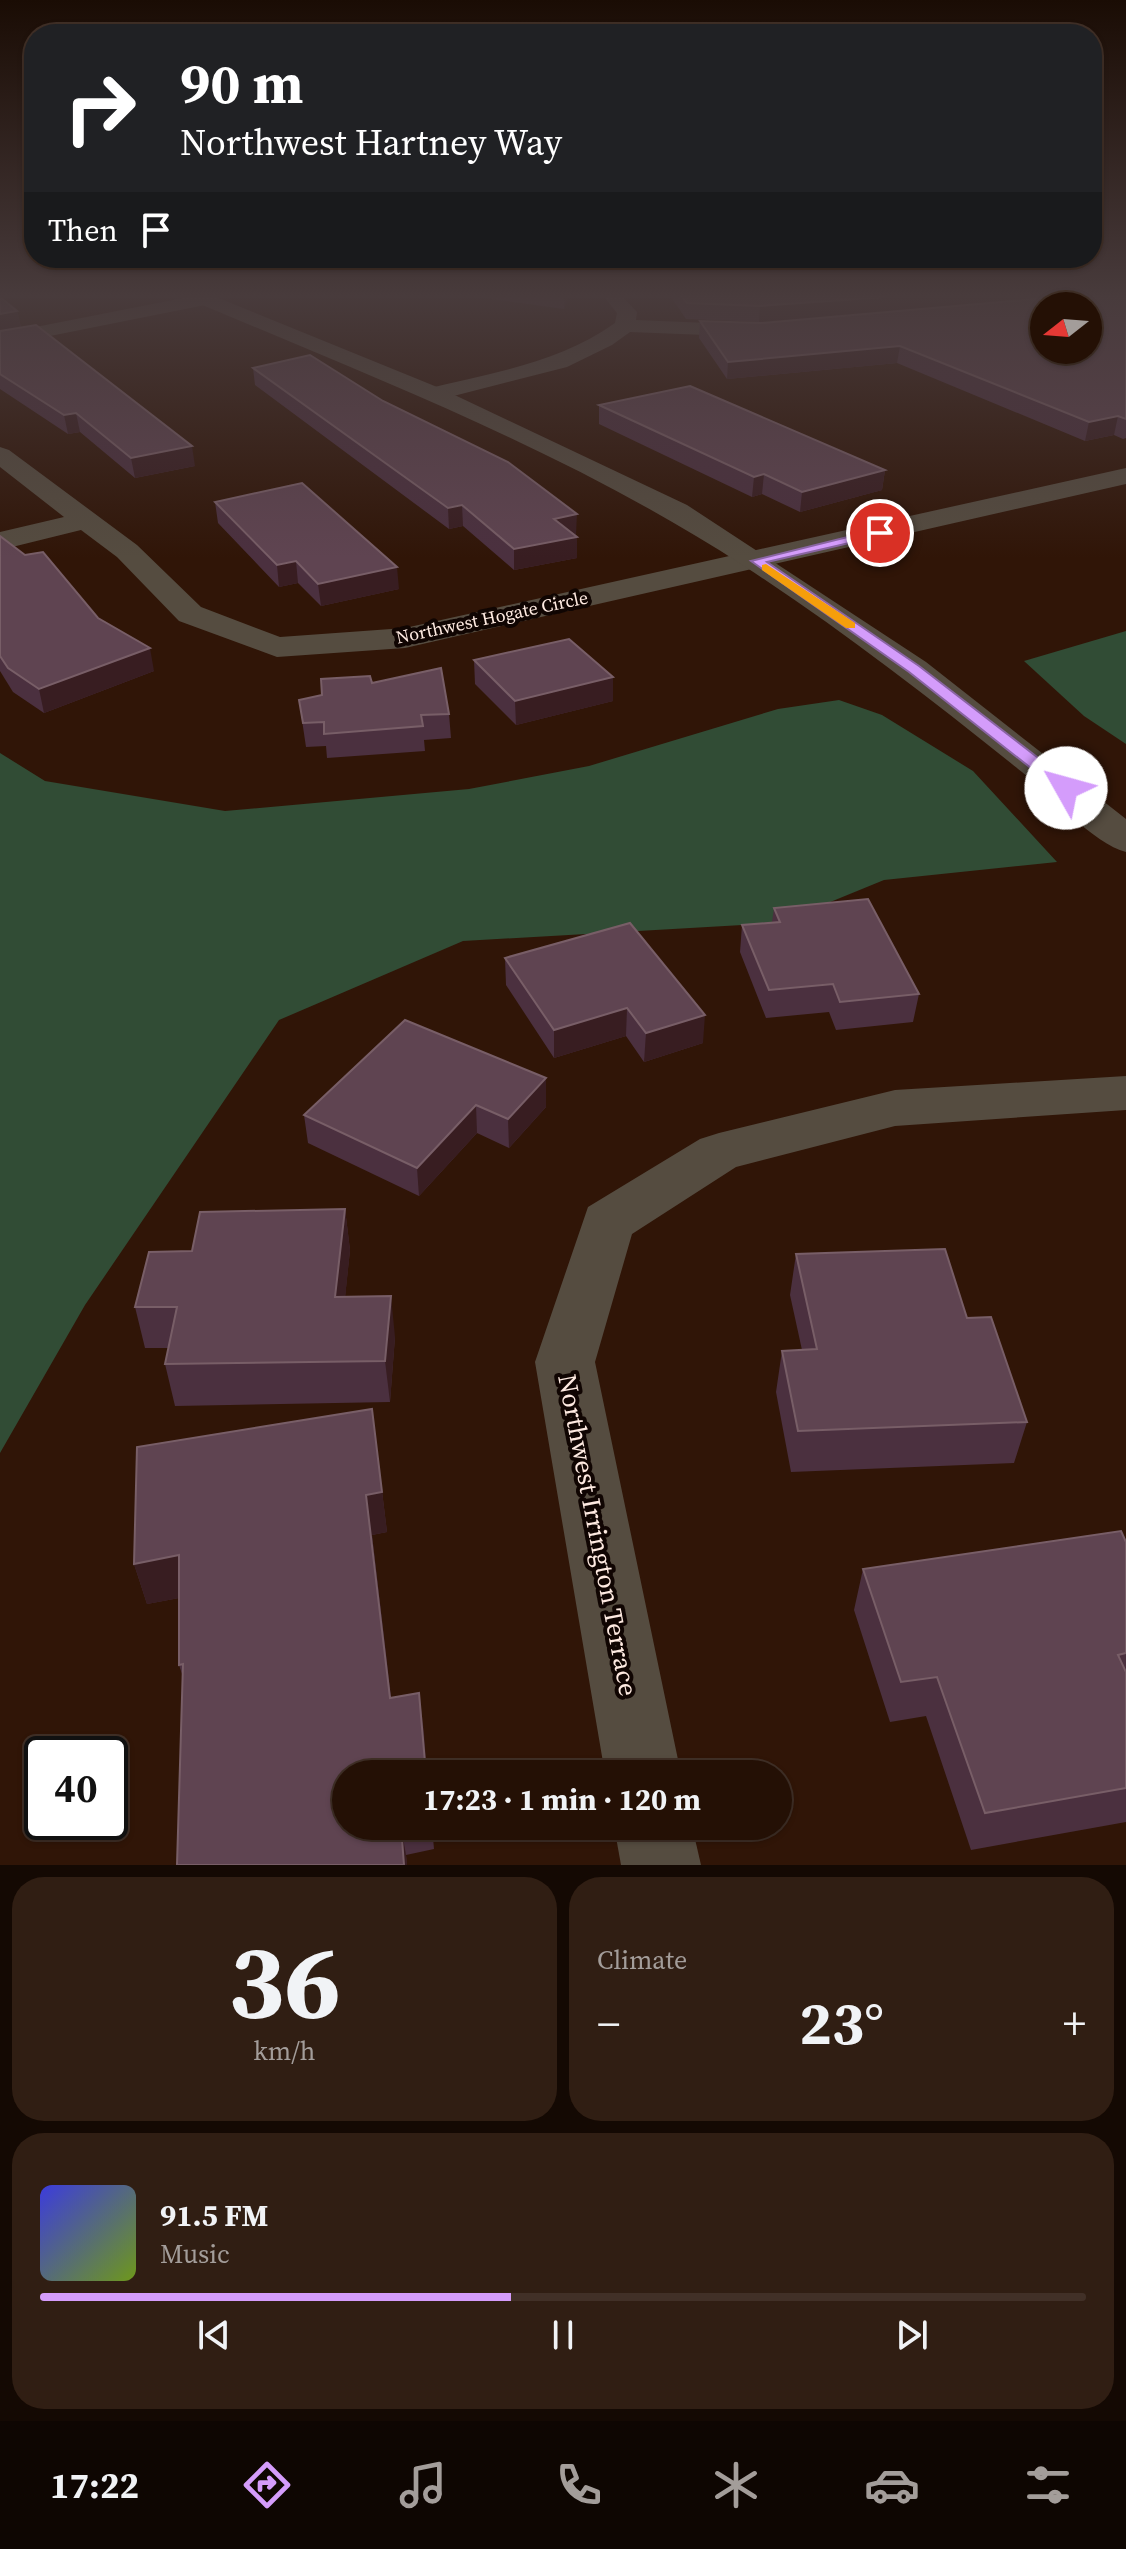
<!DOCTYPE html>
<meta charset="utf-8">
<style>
:root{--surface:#241005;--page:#301e13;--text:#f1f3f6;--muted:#a39d9a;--line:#413027;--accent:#d49cfb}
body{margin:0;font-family:"Source Serif 4",serif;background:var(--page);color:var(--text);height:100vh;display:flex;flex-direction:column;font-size:30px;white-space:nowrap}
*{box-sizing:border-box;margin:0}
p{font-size:26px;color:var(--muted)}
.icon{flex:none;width:44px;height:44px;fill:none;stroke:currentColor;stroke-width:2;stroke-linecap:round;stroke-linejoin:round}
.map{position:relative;height:1865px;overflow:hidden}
.details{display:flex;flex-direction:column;gap:12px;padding:12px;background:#140903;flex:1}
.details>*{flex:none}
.guide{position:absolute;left:24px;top:24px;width:1078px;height:244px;border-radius:32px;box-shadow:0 2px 6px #0004,0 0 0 2px var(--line);background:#202124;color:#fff;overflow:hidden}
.needle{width:52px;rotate:253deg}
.controls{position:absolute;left:1030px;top:292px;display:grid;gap:16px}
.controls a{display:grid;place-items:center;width:72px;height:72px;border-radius:50%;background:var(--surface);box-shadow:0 2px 6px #0004,0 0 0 2px var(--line);font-size:40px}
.speed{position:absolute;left:24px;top:1736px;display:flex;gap:16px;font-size:40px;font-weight:700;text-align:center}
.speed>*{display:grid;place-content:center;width:104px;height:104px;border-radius:50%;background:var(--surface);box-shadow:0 2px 6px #0004,0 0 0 2px var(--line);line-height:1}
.speed .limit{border:4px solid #111;border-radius:12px;background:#fff;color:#111}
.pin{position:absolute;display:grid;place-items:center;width:68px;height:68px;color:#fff;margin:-34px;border:4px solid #fff;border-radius:50%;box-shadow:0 2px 8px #0007}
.me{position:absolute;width:88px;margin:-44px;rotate:308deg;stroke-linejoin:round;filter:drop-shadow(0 0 6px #0008)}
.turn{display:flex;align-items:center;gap:28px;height:168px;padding:0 24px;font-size:36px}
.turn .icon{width:104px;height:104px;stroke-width:2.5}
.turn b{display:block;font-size:56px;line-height:68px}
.then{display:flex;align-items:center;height:76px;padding:0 24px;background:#0003;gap:16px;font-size:30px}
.big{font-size:60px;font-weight:700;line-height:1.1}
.details .widget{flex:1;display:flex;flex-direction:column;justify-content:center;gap:12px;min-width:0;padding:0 28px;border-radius:32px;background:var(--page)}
.details .dial{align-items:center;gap:0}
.dial b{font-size:104px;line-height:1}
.song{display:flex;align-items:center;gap:24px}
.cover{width:96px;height:96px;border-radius:12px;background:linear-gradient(135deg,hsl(240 70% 55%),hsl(80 70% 35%))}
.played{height:8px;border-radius:4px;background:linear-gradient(90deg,var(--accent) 45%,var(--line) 45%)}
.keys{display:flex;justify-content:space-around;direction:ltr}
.heat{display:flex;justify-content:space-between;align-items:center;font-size:44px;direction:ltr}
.details .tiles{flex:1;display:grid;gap:12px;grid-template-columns:1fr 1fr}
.widget:last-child{grid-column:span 2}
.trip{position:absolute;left:332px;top:1760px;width:460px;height:80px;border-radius:40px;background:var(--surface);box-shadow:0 2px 6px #0004,0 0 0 2px var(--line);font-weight:700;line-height:80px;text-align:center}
.tabs{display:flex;height:128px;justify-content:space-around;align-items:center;background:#0e0602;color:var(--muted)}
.tabs .icon{width:56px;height:56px}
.tabs .current{color:var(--accent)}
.tabs b{font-size:36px;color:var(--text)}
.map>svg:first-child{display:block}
.green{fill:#314c35}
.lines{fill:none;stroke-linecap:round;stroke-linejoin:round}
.minor{fill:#554c40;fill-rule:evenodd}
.tertiary{fill:#554c40;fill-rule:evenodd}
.wall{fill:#4b303f}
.shaded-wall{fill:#381d21}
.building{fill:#5f4451;stroke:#785e67;stroke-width:2;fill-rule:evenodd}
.route{fill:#d49cfb;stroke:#8a65a3;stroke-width:2}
.slow{fill:#f59e0b}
.labels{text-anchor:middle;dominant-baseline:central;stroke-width:8;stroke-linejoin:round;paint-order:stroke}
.far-street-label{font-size:18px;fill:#feeae1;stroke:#100502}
.near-street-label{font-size:26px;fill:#feeae1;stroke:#100502}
</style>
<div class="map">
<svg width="1126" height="1865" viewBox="0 0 1126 1865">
<rect width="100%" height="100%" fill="#301507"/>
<g class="green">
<path d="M1126,631V744L1084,716L1024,661Z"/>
<path d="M839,700L882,715L973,771L1057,862L884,880L779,923L463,941L279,1020L85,1305L0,1453V753L45,781L225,811L469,789L589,766L778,709Z"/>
</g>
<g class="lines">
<g class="minor">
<path d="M188,297L215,299L205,305L0,346V334Z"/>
<path d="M604,297H623L637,312L636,320L757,325L767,331L757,337L630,332L612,345L567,367L434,401L422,394L426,389C491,373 559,363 615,323L617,313Z"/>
<path d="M0,447L9,450L137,545L201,607L280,637L405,628L1126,468V484L405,648L277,657L179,621L117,557L81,530L0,550V532L64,517L0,467Z"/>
<path d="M1126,1076V1110L895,1126L736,1167L632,1234L595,1362L681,1774H605L535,1362L588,1207L700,1139L719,1133L895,1090Z"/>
<path d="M614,1826H692L701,1865H621Z"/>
</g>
<path class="tertiary" d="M191,297H216L442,389L687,505L926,662L1126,819V852C1094,844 1049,794 1022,772C932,700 841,629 744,566C574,455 380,380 193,301Z"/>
</g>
<g class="wall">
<path d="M0,297L17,311L21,327L195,466L135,478L80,432L68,434L0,389Z"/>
<path d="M477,297H568L564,309Z"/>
<path d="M671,297H1126V438L1123,439L1114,435L1085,441L897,363L727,379L699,338L700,321L761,323L977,304L759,322L686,319Z"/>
<path d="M253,368L383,401L576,535L577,558L514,570L463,526L449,529L255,385Z"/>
<path d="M599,405L885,470L882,490L800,512L762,494L752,497L599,424Z"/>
<path d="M215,502L399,589L321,606L298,583L279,587L218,523Z"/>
<path d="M0,536L98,618L154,671L44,713L13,692L0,671Z"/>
<path d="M474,660L613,701L516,725L475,684Z"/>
<path d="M372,683L449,714L451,738L424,740L425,751L327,758L326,746L306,747L299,700Z"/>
<path d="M774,908L919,994L913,1022L836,1030L829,1012L766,1018L740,952L742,925L772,922Z"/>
<path d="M630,923L703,1043L644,1062L626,1036L554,1058L506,985L505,958Z"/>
<path d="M546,1078V1107L509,1148L477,1133L419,1196L308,1143L304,1115Z"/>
<path d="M345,1209L350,1250L345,1297L395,1337L390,1402L175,1406L165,1364L168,1348H145L135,1307L192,1251Z"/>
<path d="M796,1254L967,1318L1027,1422L1014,1463L791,1472L776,1392L782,1351L802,1350L790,1295Z"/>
<path d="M372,1409L387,1532L372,1535L391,1698L419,1693L427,1774H346V1826H432L434,1849L406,1855L407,1865H177L183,1677L179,1665V1598L147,1604L134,1564L137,1447Z"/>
<path d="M1126,1542V1822L971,1850L926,1716L890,1722L854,1610L863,1569Z"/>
</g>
<g class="shaded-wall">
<path d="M564,297H568L564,309Z"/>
<path d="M885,297H1073L759,322L760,306Z"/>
<path d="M17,311L21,327L0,332V314Z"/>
<path d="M900,346L897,363L727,379L728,362Z"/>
<path d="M76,413L80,432L68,434L64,415Z"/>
<path d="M1118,416L1114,435L1085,441L1089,422Z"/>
<path d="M192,446L195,466L135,478L131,458Z"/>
<path d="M885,470L882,490L800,512L802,492Z"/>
<path d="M764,474L762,494L752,497L754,477Z"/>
<path d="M462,505L463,526L449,529L448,508Z"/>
<path d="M577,514L576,535L554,519Z"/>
<path d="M577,537V558L514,570V549Z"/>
<path d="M296,561L298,583L279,587L277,565Z"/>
<path d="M397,567L399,589L321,606L318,584Z"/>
<path d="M150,648L154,671L44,713L39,689Z"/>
<path d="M613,677V701L516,725L515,701Z"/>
<path d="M627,1008L626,1036L554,1058V1030Z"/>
<path d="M705,1015L703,1043L644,1062L646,1033Z"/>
<path d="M546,1078V1107L509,1148L508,1119Z"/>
<path d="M476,1105L477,1133L419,1196L417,1168Z"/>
<path d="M345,1209L350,1250L341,1338L335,1297Z"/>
<path d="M391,1296L395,1337L390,1402L385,1361Z"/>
<path d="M372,1409L387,1532L372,1535L396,1737L366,1495Z"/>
<path d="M179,1555L190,1596L147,1604L134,1564Z"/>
<path d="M419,1693L424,1732L427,1774H426Z"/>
<path d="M401,1826L406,1855L407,1865H404Z"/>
</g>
<g class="building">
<path d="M0,297L17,311L0,314Z"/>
<path d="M682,297H885L760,306L687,303Z"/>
<path d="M1048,297H1126V419L1118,416L1089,422L900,346L728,362L700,321L761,323L1047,298ZM1044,306H1088V350H1044Z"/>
<path d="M36,325L192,446L131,458L76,413L64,415L0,374V331Z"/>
<path d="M310,355L383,401L508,462L577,514L554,519L577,537L514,549L462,505L448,508L253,368Z"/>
<path d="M690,386L885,470L802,492L764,474L754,477L599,405Z"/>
<path d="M302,483L397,567L318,584L296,561L277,565L215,502Z"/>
<path d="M0,536L25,555L43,552L98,618L150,648L39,689L8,668L0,656Z"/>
<path d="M569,639L613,677L515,701L474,660Z"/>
<path d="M441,668L449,714L421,715L423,726L324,734V722L303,723L299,700L322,695L321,679L370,676L372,683Z"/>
<path d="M868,899L919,994L840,1002L833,984L769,990L742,925L780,922L774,908Z"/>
<path d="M630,923L705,1015L646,1033L627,1008L554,1030L505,958Z"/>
<path d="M405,1020L546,1078L508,1119L476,1105L417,1168L304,1115Z"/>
<path d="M345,1209L335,1297L391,1296L385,1361L165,1364L177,1307H135L149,1252L192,1251L200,1212Z"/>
<path d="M945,1249L967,1318L991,1317L1027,1422L798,1431L782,1351L817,1349L796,1254Z"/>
<path d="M372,1409L382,1492L366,1495L390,1698L419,1693L426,1774H346V1826H401L404,1865H177L183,1664L179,1665V1555L134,1564L137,1447Z"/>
<path d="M1121,1531L1126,1542V1653L1118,1655L1126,1672V1788L985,1813L937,1677L901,1682L863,1569Z"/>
</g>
<linearGradient id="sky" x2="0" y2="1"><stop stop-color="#1a0c04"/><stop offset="0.53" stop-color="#483b3c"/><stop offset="1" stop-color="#483b3c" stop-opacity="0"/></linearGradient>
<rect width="1126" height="558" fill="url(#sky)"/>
<path class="route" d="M880,529L884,530V535L767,562L919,666L1072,784V791H1060L909,672L751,561Z"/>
<path class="slow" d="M766,564L855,623V628H846L762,570V565Z"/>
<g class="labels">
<g class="far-street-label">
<text transform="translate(492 617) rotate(-12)">Northwest Hogate Circle</text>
</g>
<g class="near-street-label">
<text transform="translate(598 1535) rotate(79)">Northwest Irrington Terrace</text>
</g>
</g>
</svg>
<div class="controls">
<a><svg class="needle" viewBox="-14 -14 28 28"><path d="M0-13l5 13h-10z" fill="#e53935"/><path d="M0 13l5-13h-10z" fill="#a39d9a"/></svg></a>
</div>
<div class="speed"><div class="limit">40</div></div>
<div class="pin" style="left:880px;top:533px;background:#d93025"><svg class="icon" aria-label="arrive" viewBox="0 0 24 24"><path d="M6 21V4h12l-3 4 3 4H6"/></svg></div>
<svg class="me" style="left:1066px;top:788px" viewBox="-20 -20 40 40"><circle r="19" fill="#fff"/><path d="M0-13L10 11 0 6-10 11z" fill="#d49cfb"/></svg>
<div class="trip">17:23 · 1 min · 120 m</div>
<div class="guide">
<div class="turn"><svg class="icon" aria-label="right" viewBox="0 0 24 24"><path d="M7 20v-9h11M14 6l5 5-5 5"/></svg><div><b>90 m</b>Northwest Hartney Way</div></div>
<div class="then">Then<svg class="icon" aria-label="arrive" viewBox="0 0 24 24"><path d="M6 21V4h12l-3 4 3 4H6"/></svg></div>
</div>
</div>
<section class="details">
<div class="tiles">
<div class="widget dial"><b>36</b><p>km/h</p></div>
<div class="widget"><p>Climate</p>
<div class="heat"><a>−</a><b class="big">23°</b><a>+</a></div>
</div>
<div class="widget">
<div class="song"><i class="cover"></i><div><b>91.5 FM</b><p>Music</p></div></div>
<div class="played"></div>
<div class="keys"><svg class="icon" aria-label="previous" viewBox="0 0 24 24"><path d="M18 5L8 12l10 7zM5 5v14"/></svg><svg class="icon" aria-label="pause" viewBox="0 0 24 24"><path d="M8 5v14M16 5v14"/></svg><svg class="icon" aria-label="next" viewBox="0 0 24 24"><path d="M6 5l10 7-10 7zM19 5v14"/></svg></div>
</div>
</div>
</section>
<nav class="tabs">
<b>17:22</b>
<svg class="icon current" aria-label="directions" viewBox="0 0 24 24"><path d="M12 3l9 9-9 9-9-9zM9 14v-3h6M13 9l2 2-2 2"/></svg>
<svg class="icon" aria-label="music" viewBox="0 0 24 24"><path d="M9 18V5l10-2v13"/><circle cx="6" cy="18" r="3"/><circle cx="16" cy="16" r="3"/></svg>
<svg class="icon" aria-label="phone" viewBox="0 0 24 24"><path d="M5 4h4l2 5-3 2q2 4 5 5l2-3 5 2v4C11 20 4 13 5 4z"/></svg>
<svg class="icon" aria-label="climate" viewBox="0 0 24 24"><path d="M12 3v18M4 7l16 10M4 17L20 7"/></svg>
<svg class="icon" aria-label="car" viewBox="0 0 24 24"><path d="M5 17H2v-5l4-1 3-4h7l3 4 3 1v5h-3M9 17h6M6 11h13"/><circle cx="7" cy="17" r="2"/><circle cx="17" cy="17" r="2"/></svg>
<svg class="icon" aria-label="filters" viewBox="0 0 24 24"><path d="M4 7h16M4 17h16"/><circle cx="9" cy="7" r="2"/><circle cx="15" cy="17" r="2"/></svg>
</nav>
